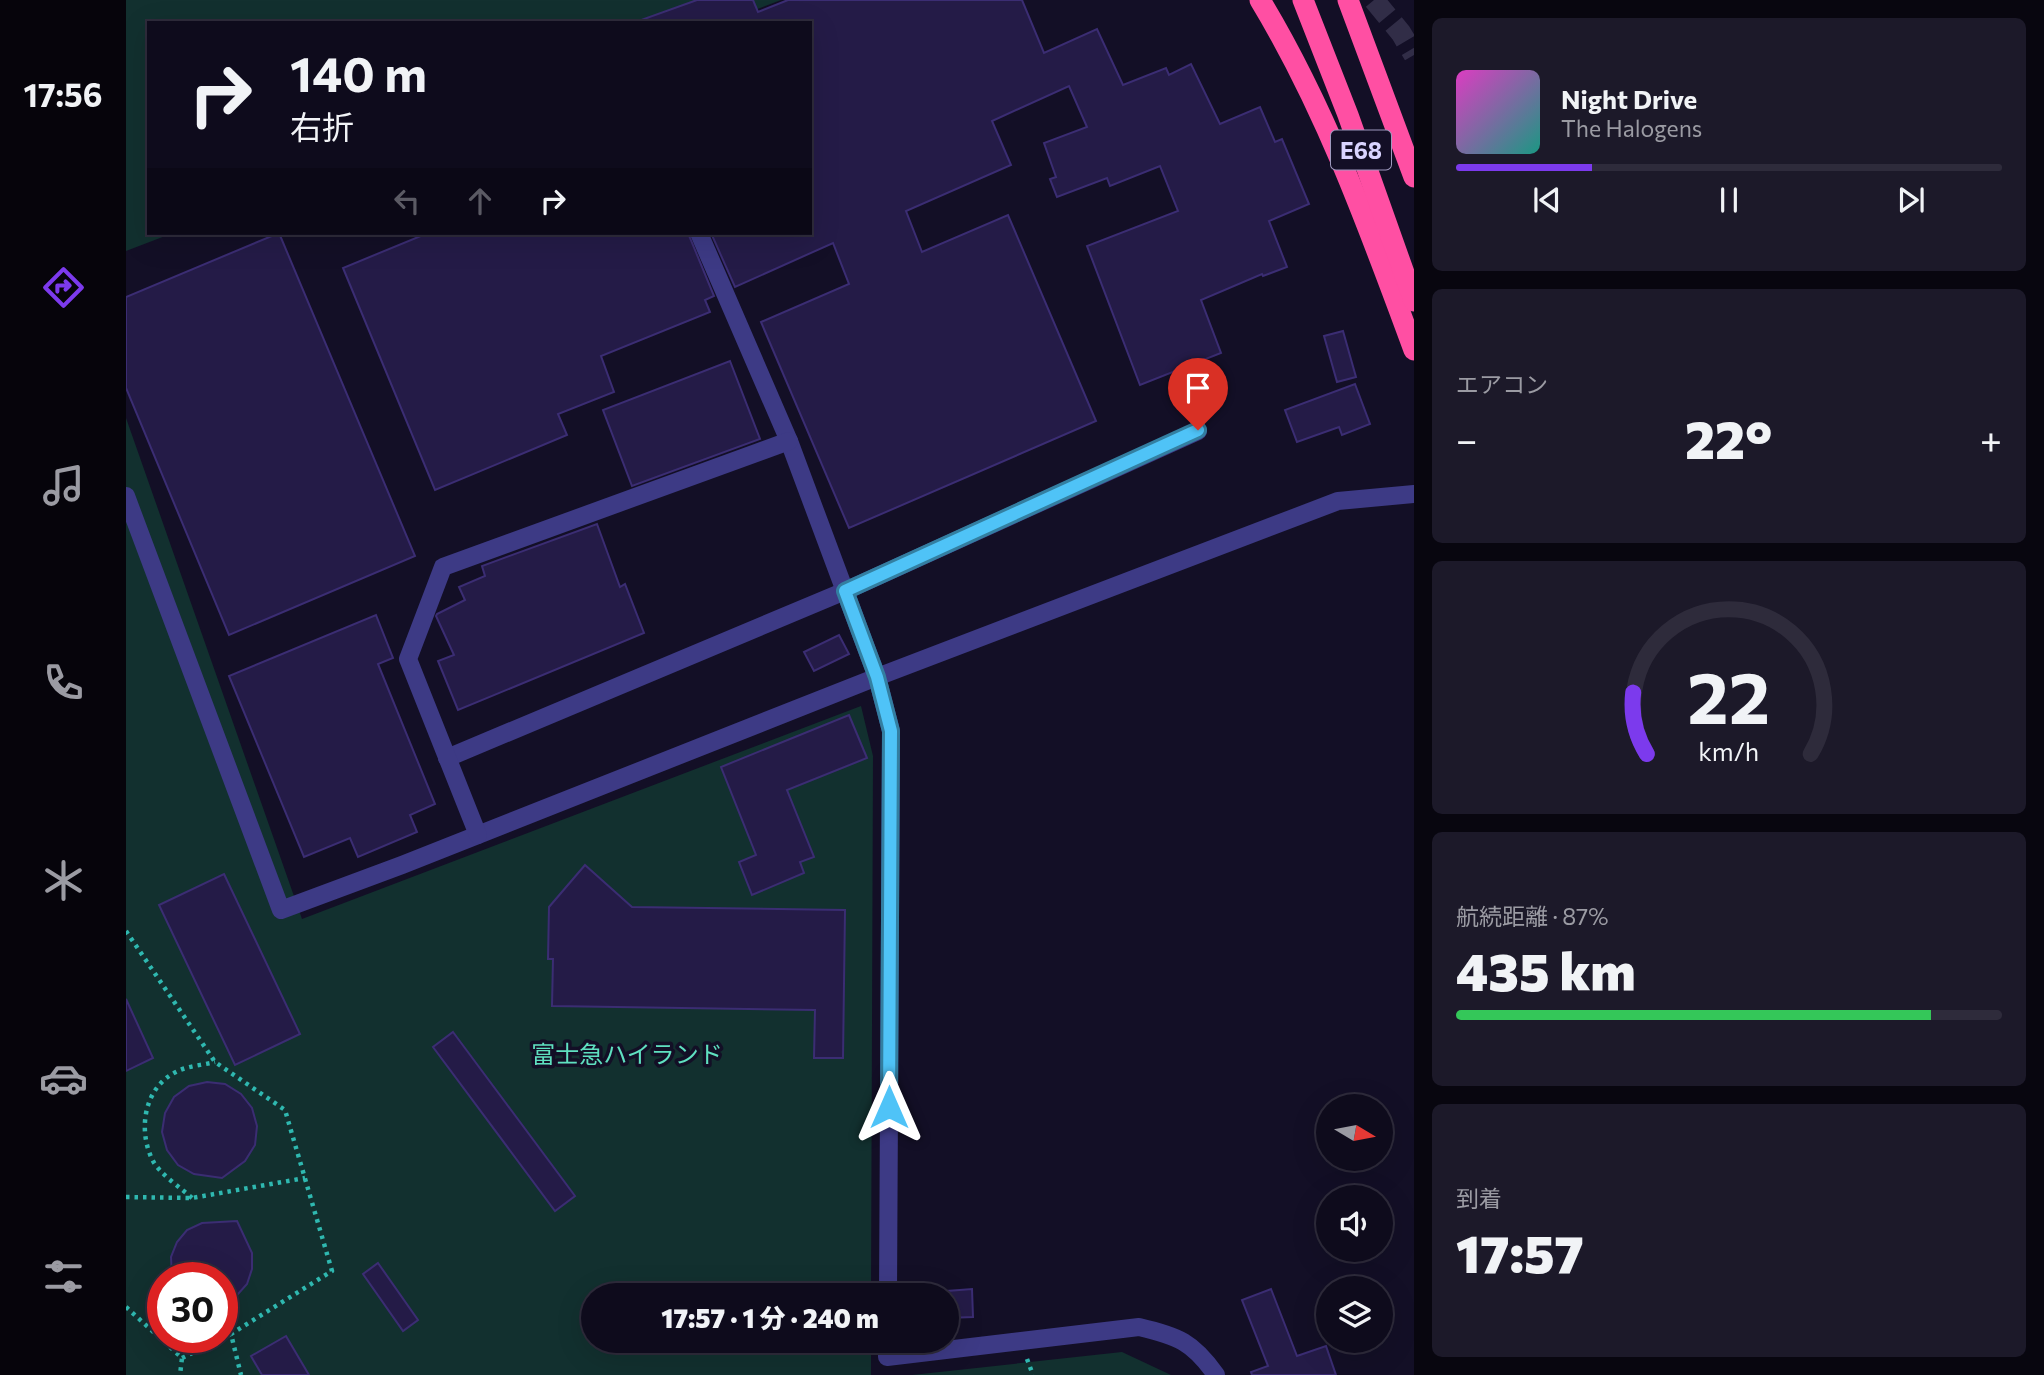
<!DOCTYPE html>
<html lang="ja">
<meta charset="utf-8">
<style>
:root{--surface:#0e0b1c;--page:#1c1929;--text:#f1f3f6;--muted:#9b9ba3;--line:#2e2b3b;--accent:#7c3aed}
body{margin:0;font-family:Commissioner,"Noto Sans JP",sans-serif;background:var(--page);color:var(--text);height:100vh;display:flex;flex-direction:column;font-size:26px;white-space:nowrap}
*{box-sizing:border-box;margin:0}
p{font-size:23px;color:var(--muted)}
.icon{flex:none;width:38px;height:38px;fill:none;stroke:currentColor;stroke-width:2;stroke-linecap:round;stroke-linejoin:round}
.map{position:relative;flex:1;overflow:hidden}
.sheet{display:flex;flex-direction:column;gap:18px;padding:18px;background:#08060f;width:630px}
.sheet>*{flex:none}
.banner{position:absolute;left:21px;top:21px;width:665px;height:214px;border-radius:0px;box-shadow:0 7px 28px #0002,0 0 0 2px var(--line);background:#0e0b1c;color:var(--text);overflow:hidden}
.needle{width:46px;rotate:100deg}
.controls{position:absolute;left:1190px;top:1094px;display:grid;gap:14px}
.controls a{display:grid;place-items:center;width:77px;height:77px;border-radius:50%;background:var(--surface);box-shadow:0 7px 28px #0002,0 0 0 2px var(--line);font-size:35px}
.speed{position:absolute;left:21px;top:1262px;display:flex;gap:14px;font-size:35px;font-weight:700;text-align:center}
.speed>*{display:grid;place-content:center;width:91px;height:91px;border-radius:50%;background:var(--surface);box-shadow:0 7px 28px #0002,0 0 0 2px var(--line);line-height:1}
.speed .limit{border:10px solid #d22;background:#fff;color:#111}
.pin{position:absolute;display:grid;place-items:center;width:60px;height:60px;color:#fff;margin:-72px -30px;border-radius:50% 50% 50% 0;rotate:-45deg;box-shadow:0 0 7px #0007}
.pin .icon{rotate:45deg}
.me{position:absolute;width:77px;margin:-38px;rotate:0deg;stroke-linejoin:round;filter:drop-shadow(0 0 5px #0008)}
.turn{display:flex;align-items:center;gap:24px;height:147px;padding:0 28px;font-size:32px}
.turn .icon{width:91px;height:91px;stroke-width:2.5}
.turn b{display:block;font-size:49px;line-height:60px}
.lanes{display:flex;align-items:center;height:66px;padding:0 28px;background:#0003;justify-content:center;gap:35px;direction:ltr}
.lanes .off{opacity:.35}
.big{font-size:52px;font-weight:800;line-height:1.1}
.sheet .tile{flex:1;display:flex;flex-direction:column;justify-content:center;gap:10px;min-width:0;padding:0 24px;border-radius:10px;background:var(--page)}
.sheet .dial{align-items:center;gap:0}
.dial svg{height:182px;overflow:visible;fill:none;stroke:var(--line);stroke-width:7;stroke-linecap:round;text-anchor:middle}
.dial text{fill:var(--text);stroke:none}
.song{display:flex;align-items:center;gap:21px}
.cover{width:84px;height:84px;border-radius:10px;background:linear-gradient(135deg,hsl(310 70% 55%),hsl(170 70% 35%))}
.played{height:7px;border-radius:4px;background:linear-gradient(90deg,var(--accent) 25%,var(--line) 25%)}
.keys{display:flex;justify-content:space-around;direction:ltr}
.heat{display:flex;justify-content:space-between;align-items:center;font-size:38px;direction:ltr}
.charge{height:10px;border-radius:5px;background:linear-gradient(90deg,#34c759 87%,var(--line) 0)}
.trip{position:absolute;left:455px;top:1283px;width:378px;height:70px;border-radius:35px;background:var(--surface);box-shadow:0 7px 28px #0002,0 0 0 2px var(--line);font-weight:800;line-height:70px;text-align:center}
main{display:flex;flex:1;min-height:0}
.tabs{display:flex;flex-direction:column;width:126px;justify-content:space-around;align-items:center;background:#06040b;color:var(--muted)}
.tabs .icon{width:49px;height:49px}
.tabs .active{color:var(--accent)}
.tabs b{font-size:32px;color:var(--text)}
.map>svg:first-child{display:block}
.green{fill:#12302f;fill-rule:evenodd}
.building{fill:#241b47;stroke:#3b2d73;stroke-width:2}
.lines{fill:none;stroke-linecap:round;stroke-linejoin:round}
.highway-tunnel{stroke:#312d47;stroke-width:21;stroke-dasharray:21 10;stroke-linecap:butt}
.path{stroke:#2fb8b0;stroke-width:4.5;stroke-dasharray:3.5 5;stroke-linecap:butt}
.minor{stroke:#3d3a85;stroke-width:18}
.highway{stroke:#ff4fa3;stroke-width:21}
.route-casing{stroke:#337fa1;stroke-width:18}
.route{stroke:#4fc3f7;stroke-width:12}
.labels{text-anchor:middle;dominant-baseline:central;stroke-width:7;stroke-linejoin:round;paint-order:stroke}
.shield{fill:#130f26;stroke:#9e99be;stroke-width:2}
.shield-label{font-size:23px;font-weight:bold;fill:#d9d4ff}
.park-label{font-size:24px;fill:#5fe0c0;stroke:#130f26}
</style>
<main>
<nav class="tabs">
<b>17:56</b>
<svg class="icon active" aria-label="directions" viewBox="0 0 24 24"><path d="M12 3l9 9-9 9-9-9zM9 14v-3h6M13 9l2 2-2 2"/></svg>
<svg class="icon" aria-label="music" viewBox="0 0 24 24"><path d="M9 18V5l10-2v13"/><circle cx="6" cy="18" r="3"/><circle cx="16" cy="16" r="3"/></svg>
<svg class="icon" aria-label="phone" viewBox="0 0 24 24"><path d="M5 4h4l2 5-3 2q2 4 5 5l2-3 5 2v4C11 20 4 13 5 4z"/></svg>
<svg class="icon" aria-label="climate" viewBox="0 0 24 24"><path d="M12 3v18M4 7l16 10M4 17L20 7"/></svg>
<svg class="icon" aria-label="car" viewBox="0 0 24 24"><path d="M5 17H2v-5l4-1 3-4h7l3 4 3 1v5h-3M9 17h6M6 11h13"/><circle cx="7" cy="17" r="2"/><circle cx="17" cy="17" r="2"/></svg>
<svg class="icon" aria-label="filters" viewBox="0 0 24 24"><path d="M4 7h16M4 17h16"/><circle cx="9" cy="7" r="2"/><circle cx="15" cy="17" r="2"/></svg>
</nav>
<div class="map">
<svg width="1288" height="1375" viewBox="0 0 1288 1375">
<rect width="100%" height="100%" fill="#130f26"/>
<g class="green">
<path d="M0,0H655L595,23H23V233H47L0,251Z"/>
<path d="M0,418L176,919L735,706L747,756L745,1295H467V1340L745,1341V1375H0ZM37,1278H96V1337H37Z"/>
<path d="M996,1352L1045,1375H786Z"/>
</g>
<g class="building">
<path d="M571,0H627L632,12L662,0H896L918,53L971,29L997,85L1040,68L1043,75L1065,64L1094,124L1134,107L1149,142L1156,139L1183,204L1143,221L1161,267L1137,276L1136,274L1075,300L1095,353L1014,385L961,246L1052,211L1034,166L984,186L981,178L931,197L924,179L930,177L918,143L961,127L943,86L866,121L885,165L780,211L796,252L882,215L970,421L723,528L635,322L723,284L707,243L609,287L585,233H684V23H516L515,20Z"/>
<path d="M153,233L289,556L103,635L0,388V297Z"/>
<path d="M302,233H562L588,296L579,300L584,312L475,356L488,392L432,414L441,435L309,490L217,268Z"/>
<path d="M1217,331L1230,377L1211,382L1198,336Z"/>
<path d="M604,361L634,439L506,486L477,410Z"/>
<path d="M1229,384L1244,424L1216,435L1213,427L1171,442L1159,410Z"/>
<path d="M471,524L494,587L499,584L518,633L332,710L312,661L328,655L310,616L311,614L339,600L333,587L359,576L356,566Z"/>
<path d="M250,615L267,658L252,664L309,804L284,815L291,832L232,857L224,838L178,857L103,676Z"/>
<path d="M713,635L723,654L688,671L678,652Z"/>
<path d="M723,715L741,758L661,790L688,857L674,862L678,873L626,895L613,862L630,855L595,767Z"/>
<path d="M459,865L506,907L719,910L717,1058H688L689,1010L426,1006L427,959H422L423,907Z"/>
<path d="M98,874L174,1034L109,1065L33,905Z"/>
<path d="M0,999L27,1058L0,1071Z"/>
<path d="M327,1032L449,1196L429,1211L307,1047Z"/>
<path d="M81,1082L99,1084L115,1094L126,1108L131,1126L129,1145L119,1161L96,1178L68,1174L52,1165L41,1150L36,1132L39,1113L48,1097L63,1086Z"/>
<path d="M111,1221L126,1253V1269L121,1284L96,1312V1278H46L45,1257L51,1242L61,1230L76,1223Z"/>
<path d="M252,1263L292,1320L277,1331L237,1274Z"/>
<path d="M846,1289L847,1317L821,1318V1291Z"/>
<path d="M1145,1289L1171,1356L1200,1346L1210,1375H1126L1125,1372L1142,1366L1116,1300Z"/>
<path d="M160,1336L183,1375H136L125,1356Z"/>
</g>
<g class="lines">
<path class="highway-tunnel" d="M1248,0L1275,33L1288,55"/>
<g class="path">
<path d="M0,931L89,1062L159,1110L206,1271L105,1334L115,1375"/>
<path d="M0,1197L66,1198L179,1178"/>
<path d="M66,1198C56,1189 33,1173 27,1161C11,1130 18,1086 52,1071C62,1066 77,1065 89,1062"/>
<path d="M0,1307L56,1358L54,1375"/>
<path d="M56,1358L105,1334"/>
<path d="M901,1359L907,1375"/>
</g>
<g class="minor">
<path d="M573,233L663,441L751,677L765,731L762,1295"/>
<path d="M0,496L155,910L276,865L751,677L1212,501L1288,494"/>
<path d="M321,758L719,591L1072,431"/>
<path d="M352,835L282,659L317,567L663,441"/>
<path d="M761,1340V1357L1013,1327C1052,1336 1067,1342 1090,1375"/>
</g>
<g class="highway">
<path d="M1134,0C1200,109 1244,231 1288,350"/>
<path d="M1177,0L1222,115L1288,301"/>
<path d="M1222,0L1288,177"/>
</g>
</g>
<g class="lines">
<g class="route-casing">
<path id="route" d="M763,1107L765,731L751,677L719,591L1072,430"/>
</g>
<use href="#route" class="route"/>
</g>
<g class="labels">
<rect class="shield" x="1205" y="130.5" width="60" height="39" rx="5"/>
<g class="shield-label">
<text x="1235" y="150">E68</text>
</g>
<g class="park-label">
<text x="501" y="1053">富士急ハイランド</text>
</g>
</g>
</svg>
<div class="controls">
<a><svg class="needle" viewBox="-14 -14 28 28"><path d="M0-13l5 13h-10z" fill="#e53935"/><path d="M0 13l5-13h-10z" fill="#9b9ba3"/></svg></a>
<a><svg class="icon" aria-label="sound" viewBox="0 0 24 24"><path d="M4 9h4l5-4v14l-5-4H4zM17 9q2 3 0 6"/></svg></a>
<a><svg class="icon" aria-label="layers" viewBox="0 0 24 24"><path d="M12 4l9 5-9 5-9-5zM3 14l9 5 9-5"/></svg></a>
</div>
<div class="speed"><div class="limit">30</div></div>
<div class="pin" style="left:1072px;top:430px;background:#d93025"><svg class="icon" aria-label="arrive" viewBox="0 0 24 24"><path d="M6 21V4h12l-3 4 3 4H6"/></svg></div>
<svg class="me" style="left:763px;top:1107px" viewBox="-20 -20 40 40"><path d="M0-17L14 15 0 8-14 15z" fill="#4fc3f7" stroke="#fff" stroke-width="4"/></svg>
<div class="trip">17:57 · 1 分 · 240 m</div>
<div class="banner">
<div class="turn"><svg class="icon" aria-label="right" viewBox="0 0 24 24"><path d="M7 20v-9h11M14 6l5 5-5 5"/></svg><div><b>140 m</b>右折</div></div>
<div class="lanes"><svg class="icon off" aria-label="left" viewBox="0 0 24 24"><path d="M17 20v-9H6M10 6l-5 5 5 5"/></svg><svg class="icon off" aria-label="ahead" viewBox="0 0 24 24"><path d="M12 20V5M6 11l6-6 6 6"/></svg><svg class="icon" aria-label="right" viewBox="0 0 24 24"><path d="M7 20v-9h11M14 6l5 5-5 5"/></svg></div>
</div>
</div>
<section class="sheet">
<div class="tile">
<div class="song"><i class="cover"></i><div><b>Night Drive</b><p>The Halogens</p></div></div>
<div class="played"></div>
<div class="keys"><svg class="icon" aria-label="previous" viewBox="0 0 24 24"><path d="M18 5L8 12l10 7zM5 5v14"/></svg><svg class="icon" aria-label="pause" viewBox="0 0 24 24"><path d="M8 5v14M16 5v14"/></svg><svg class="icon" aria-label="next" viewBox="0 0 24 24"><path d="M6 5l10 7-10 7zM19 5v14"/></svg></div>
</div>
<div class="tile"><p>エアコン</p>
<div class="heat"><a>−</a><b class="big">22°</b><a>+</a></div>
</div>
<div class="tile dial"><svg viewBox="0 0 100 80">
<path d="M14 69A42 42 0 1 1 86 69"/>
<path d="M14 69A42 42 0 0 1 8 42" stroke="#7c3aed"/>
<text x="50" y="56" font-size="32" font-weight="700">22</text>
<text x="50" y="72" font-size="11">km/h</text>
</svg></div>
<div class="tile"><p>航続距離 · 87%</p><b class="big">435 km</b><div class="charge"></div></div>
<div class="tile"><p>到着</p><b class="big">17:57</b></div>
</section>
</main>
